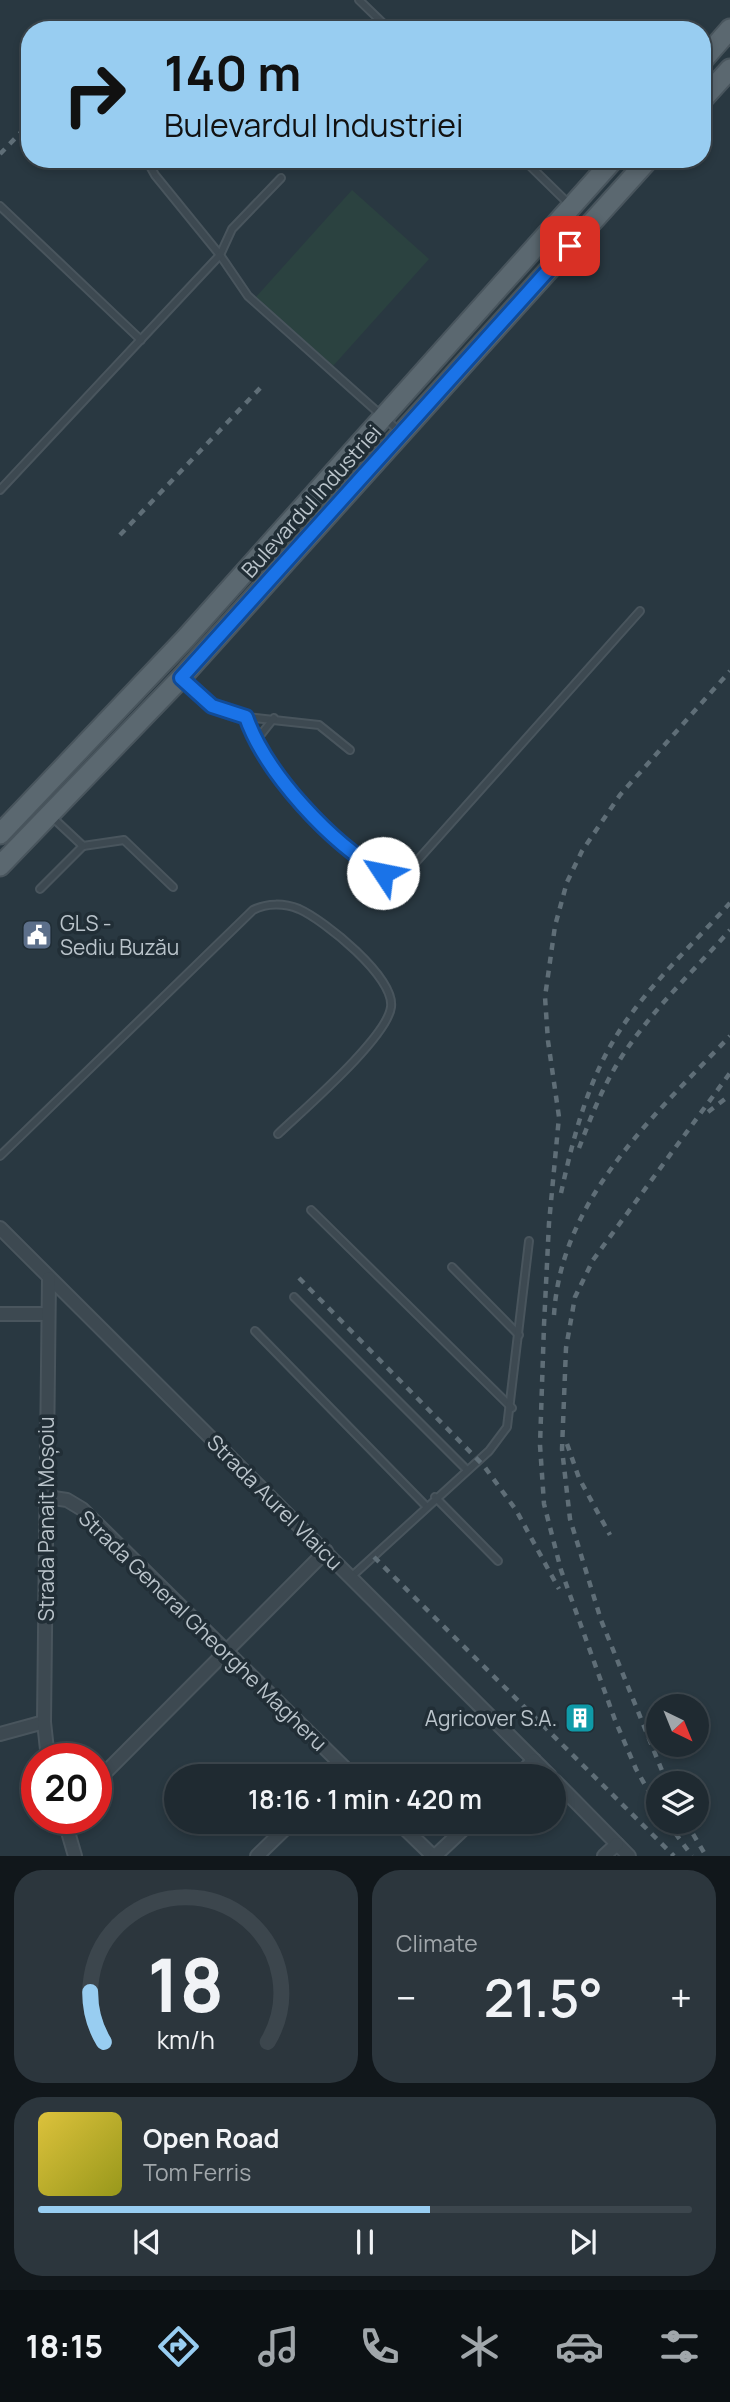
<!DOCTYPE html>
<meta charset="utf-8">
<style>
:root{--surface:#1f2a31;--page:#2c363d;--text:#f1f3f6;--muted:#a1a7ab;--line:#3c464d;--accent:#98cdf1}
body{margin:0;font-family:Manrope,sans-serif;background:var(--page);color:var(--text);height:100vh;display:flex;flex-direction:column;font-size:26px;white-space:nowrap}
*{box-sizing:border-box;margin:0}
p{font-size:23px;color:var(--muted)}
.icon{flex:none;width:38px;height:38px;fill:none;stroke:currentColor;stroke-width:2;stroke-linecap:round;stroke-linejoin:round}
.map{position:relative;height:1856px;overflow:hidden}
.panel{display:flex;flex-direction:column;gap:14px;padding:14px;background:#11171b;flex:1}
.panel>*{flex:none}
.top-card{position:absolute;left:21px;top:21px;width:690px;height:147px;border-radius:28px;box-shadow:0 4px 10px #0003,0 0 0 2px var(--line);background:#98cdf1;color:#111;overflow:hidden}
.needle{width:46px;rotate:137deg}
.buttons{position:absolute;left:646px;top:1694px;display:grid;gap:14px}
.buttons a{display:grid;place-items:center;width:63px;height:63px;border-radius:50%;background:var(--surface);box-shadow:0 4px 10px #0003,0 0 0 2px var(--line);font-size:35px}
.speed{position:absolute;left:21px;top:1743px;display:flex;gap:14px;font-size:35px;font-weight:700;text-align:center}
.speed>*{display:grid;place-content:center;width:91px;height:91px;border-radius:50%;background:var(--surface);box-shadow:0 4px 10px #0003,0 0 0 2px var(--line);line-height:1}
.speed .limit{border:10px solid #d22;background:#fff;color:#111}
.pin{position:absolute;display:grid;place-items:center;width:60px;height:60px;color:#fff;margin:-30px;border-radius:14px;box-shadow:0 4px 10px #0006}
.me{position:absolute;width:77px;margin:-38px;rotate:304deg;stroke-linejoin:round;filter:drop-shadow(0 0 5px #0008)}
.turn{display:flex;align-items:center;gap:24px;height:147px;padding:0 28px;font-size:32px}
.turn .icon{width:91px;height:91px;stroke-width:2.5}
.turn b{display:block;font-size:49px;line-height:60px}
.big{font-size:52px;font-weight:600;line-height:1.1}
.panel .tile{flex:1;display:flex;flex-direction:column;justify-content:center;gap:10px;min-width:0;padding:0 24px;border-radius:28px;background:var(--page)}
.panel .dial{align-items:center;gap:0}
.dial svg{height:182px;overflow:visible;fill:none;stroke:var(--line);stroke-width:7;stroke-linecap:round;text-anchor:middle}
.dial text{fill:var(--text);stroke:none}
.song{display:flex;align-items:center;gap:21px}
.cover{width:84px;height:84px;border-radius:10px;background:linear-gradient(135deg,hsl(50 70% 55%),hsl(60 70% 35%))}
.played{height:7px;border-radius:4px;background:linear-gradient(90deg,var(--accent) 60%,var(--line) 60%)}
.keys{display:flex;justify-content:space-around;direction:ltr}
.heat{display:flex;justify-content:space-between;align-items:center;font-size:38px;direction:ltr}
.panel .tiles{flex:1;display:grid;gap:14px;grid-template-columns:1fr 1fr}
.tile:last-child{grid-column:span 2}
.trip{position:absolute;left:164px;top:1764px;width:402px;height:70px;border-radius:35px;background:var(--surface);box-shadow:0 4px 10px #0003,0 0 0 2px var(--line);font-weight:600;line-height:70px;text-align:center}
.tabs{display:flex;height:112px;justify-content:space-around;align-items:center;background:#0c1114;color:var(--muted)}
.tabs .icon{width:49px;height:49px}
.tabs .current{color:var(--accent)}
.tabs b{font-size:32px;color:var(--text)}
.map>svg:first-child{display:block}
.green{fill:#2b4240}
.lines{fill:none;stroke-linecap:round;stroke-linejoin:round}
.service-casing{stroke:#49555d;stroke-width:10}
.minor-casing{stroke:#49555d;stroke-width:16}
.primary-casing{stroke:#49555d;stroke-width:23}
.service{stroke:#3d4951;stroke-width:6}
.minor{stroke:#3d4951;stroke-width:12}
.primary{stroke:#5b6870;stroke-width:19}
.rail{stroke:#5f6e77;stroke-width:4.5;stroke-dasharray:7 7;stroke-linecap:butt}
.route-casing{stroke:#114b97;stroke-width:18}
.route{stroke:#1a73e8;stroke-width:12}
.labels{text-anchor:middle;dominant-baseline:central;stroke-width:7;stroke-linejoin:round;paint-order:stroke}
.street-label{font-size:21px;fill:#bac4cb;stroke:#212e36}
.poi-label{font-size:21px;fill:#bac4cb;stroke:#212e36;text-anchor:start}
</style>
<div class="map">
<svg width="730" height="1856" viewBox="0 0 730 1856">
<rect width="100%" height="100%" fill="#293841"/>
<path class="green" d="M352,190L429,259L333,366L256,297Z"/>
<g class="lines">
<g class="service-casing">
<g id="service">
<path d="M359,0L390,30"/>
<path d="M153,159L150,166L155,175L220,255L248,296L400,432"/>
<path d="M523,159L571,206"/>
<path d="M0,206L141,340"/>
<path d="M0,490L220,255L232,229L281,178"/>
<path d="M183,680L212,706L246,717L319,725L350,750"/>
<path d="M246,717C249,726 251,736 255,743C271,770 357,870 386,873C398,874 406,868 416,862L640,611"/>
<path d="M255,742L274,718"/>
<path d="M51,816L83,846L124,840L173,887"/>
<path d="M40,889L83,846"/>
<path d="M0,1156L253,910C267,903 284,903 299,909C324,920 395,977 391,1007C387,1038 303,1110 278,1134"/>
<path d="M311,1210L512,1408"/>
<path d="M452,1267L519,1335"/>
<path d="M294,1297L466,1469"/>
<path d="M255,1331L426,1506"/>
<path d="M435,1497L498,1561"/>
<path d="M351,1577L489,1451L507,1427L529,1241"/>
</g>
</g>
<g class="minor-casing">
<g id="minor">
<path d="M0,1228L550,1776"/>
<path d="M0,1314H46"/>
<path d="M47,1497L67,1500L82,1509L353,1776"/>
<path d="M0,1734L44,1722"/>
<path d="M48,1759L44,1722L49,1278"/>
<path d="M518,1776L534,1760"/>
<path d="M555,1781L629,1856"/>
<path d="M96,1782L326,1551"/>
<path d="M64,1818L75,1856"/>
<path d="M398,1822L433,1856"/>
<path d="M257,1856L292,1822"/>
<path d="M435,1856L471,1822"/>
<path d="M604,1856L617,1844"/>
</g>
</g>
<g class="primary-casing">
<g id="primary">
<path d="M702,61L730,29"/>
<path d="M702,100L730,69"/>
<path d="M0,834L185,639L614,159"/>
<path d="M0,866L181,678L649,159"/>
</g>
</g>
<use href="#service" class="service"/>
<use href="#minor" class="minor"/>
<use href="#primary" class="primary"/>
<g class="rail">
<path d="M0,154L30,123"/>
<path d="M120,535L264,384"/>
<path d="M708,1112L730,1095"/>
<path d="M579,1148C589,1122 599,1096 612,1073C642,1019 690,975 730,930"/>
<path d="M561,1193C574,1134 589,1075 624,1024C654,980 695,942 730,903"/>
<path d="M299,1278L484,1466L516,1510L559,1589"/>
<path d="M554,1315C561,1198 655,1115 730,1036"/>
<path d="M567,1444L579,1478L610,1535"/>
<path d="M374,1557L674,1856"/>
<path d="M667,1783L601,1620L570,1519L562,1449L566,1348L575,1297L593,1260L730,1073"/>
<path d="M658,1808L636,1769L615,1720L561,1570L544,1504L540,1445L544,1325L549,1223L559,1117L548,1041L545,997L555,926L567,882L582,851L620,795L730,671"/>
<path d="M667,1822L692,1856"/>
<path d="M686,1822L706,1856"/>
</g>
</g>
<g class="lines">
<g class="route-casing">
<path id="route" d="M383,873C331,843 266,774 246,717L212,706L181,678L570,246"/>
</g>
<use href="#route" class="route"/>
</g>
<defs>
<g id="civic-square" transform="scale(1.575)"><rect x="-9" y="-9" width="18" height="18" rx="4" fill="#5c6f8a" stroke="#212e36"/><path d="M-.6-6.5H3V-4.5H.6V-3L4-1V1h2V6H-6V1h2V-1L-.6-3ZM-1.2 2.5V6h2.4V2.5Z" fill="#fff"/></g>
<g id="building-square" transform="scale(1.575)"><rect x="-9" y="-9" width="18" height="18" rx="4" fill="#0f9aa8" stroke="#212e36"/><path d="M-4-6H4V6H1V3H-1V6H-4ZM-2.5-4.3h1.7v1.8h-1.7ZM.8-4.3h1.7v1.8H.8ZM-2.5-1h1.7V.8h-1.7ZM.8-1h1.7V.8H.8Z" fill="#fff"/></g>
</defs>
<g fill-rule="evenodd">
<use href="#civic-square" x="37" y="935"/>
<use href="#building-square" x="580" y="1718"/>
</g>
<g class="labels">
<g class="street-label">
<text transform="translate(311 501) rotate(-48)">Bulevardul Industriei</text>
<text transform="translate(275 1502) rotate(45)">Strada Aurel Vlaicu</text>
<text transform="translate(46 1519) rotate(-90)">Strada Panait Moșoiu</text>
<text transform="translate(203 1630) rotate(44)">Strada General Gheorghe Magheru</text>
</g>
<g class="poi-label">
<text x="60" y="923">GLS -<tspan x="60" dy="24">Sediu Buzău</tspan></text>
<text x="557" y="1718" text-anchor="end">Agricover S.A.</text>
</g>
</g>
</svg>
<div class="buttons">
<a><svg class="needle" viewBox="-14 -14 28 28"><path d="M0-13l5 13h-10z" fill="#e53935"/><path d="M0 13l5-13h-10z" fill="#a1a7ab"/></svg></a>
<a><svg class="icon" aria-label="layers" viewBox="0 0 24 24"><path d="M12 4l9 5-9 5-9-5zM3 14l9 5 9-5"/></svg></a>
</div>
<div class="speed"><div class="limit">20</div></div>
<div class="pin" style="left:570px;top:246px;background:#d93025"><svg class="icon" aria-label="arrive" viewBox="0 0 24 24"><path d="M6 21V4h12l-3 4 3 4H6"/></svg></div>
<svg class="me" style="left:383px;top:873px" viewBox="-20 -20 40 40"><circle r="19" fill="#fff"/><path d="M0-13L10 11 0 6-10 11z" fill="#1a73e8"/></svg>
<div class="trip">18:16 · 1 min · 420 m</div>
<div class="top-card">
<div class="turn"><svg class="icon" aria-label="right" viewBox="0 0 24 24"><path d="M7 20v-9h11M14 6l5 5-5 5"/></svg><div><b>140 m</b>Bulevardul Industriei</div></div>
</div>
</div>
<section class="panel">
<div class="tiles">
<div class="tile dial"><svg viewBox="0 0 100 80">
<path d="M14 69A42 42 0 1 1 86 69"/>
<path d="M14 69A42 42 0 0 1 8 47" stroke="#98cdf1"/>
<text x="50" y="56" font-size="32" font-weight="700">18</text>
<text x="50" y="72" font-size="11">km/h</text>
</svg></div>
<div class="tile"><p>Climate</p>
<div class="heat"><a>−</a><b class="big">21.5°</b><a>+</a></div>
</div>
<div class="tile">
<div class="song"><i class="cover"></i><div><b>Open Road</b><p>Tom Ferris</p></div></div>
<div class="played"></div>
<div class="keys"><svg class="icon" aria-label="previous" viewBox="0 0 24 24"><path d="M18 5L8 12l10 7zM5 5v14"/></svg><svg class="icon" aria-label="pause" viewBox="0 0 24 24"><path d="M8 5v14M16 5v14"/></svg><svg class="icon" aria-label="next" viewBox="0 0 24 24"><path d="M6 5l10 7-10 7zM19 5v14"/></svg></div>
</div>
</div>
</section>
<nav class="tabs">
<b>18:15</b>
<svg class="icon current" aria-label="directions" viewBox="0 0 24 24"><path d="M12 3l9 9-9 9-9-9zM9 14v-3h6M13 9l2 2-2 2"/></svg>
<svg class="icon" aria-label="music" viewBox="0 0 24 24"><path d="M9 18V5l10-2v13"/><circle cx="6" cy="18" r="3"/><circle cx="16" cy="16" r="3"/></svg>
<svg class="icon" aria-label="phone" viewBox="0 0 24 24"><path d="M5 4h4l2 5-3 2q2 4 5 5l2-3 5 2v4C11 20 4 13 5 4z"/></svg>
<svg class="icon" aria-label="climate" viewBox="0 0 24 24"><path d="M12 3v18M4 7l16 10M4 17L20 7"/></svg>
<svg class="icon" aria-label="car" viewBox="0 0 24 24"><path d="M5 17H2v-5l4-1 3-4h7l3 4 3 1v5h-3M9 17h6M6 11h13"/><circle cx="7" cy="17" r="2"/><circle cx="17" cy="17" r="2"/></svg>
<svg class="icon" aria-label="filters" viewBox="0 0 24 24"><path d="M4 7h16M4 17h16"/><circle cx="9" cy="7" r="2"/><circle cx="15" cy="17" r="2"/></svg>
</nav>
